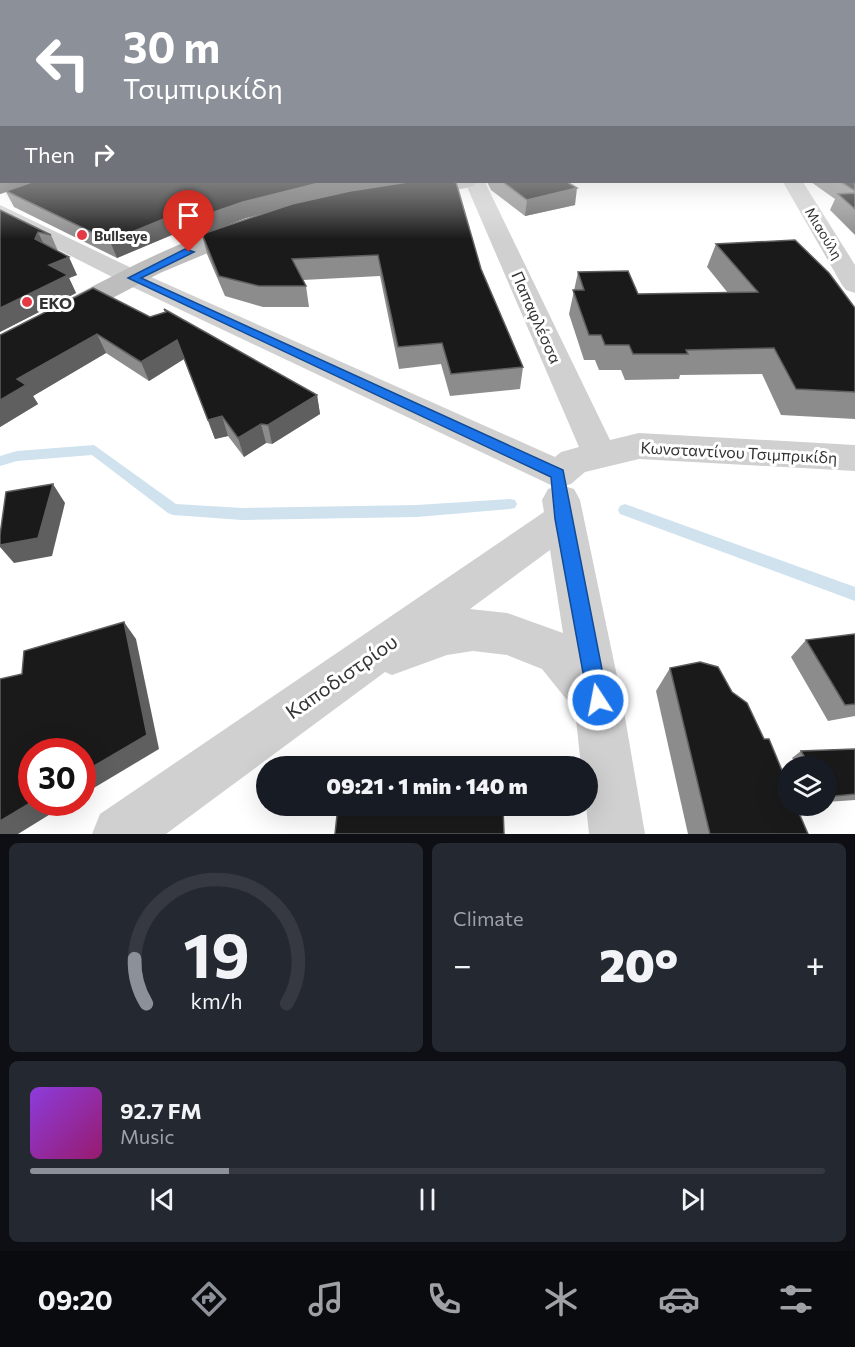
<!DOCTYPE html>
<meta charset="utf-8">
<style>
:root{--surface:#171b24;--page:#242831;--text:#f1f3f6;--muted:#9ea1a6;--line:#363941;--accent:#8c9099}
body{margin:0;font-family:Commissioner,sans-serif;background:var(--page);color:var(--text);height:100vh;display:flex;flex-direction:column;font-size:22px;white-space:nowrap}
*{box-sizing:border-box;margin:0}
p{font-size:20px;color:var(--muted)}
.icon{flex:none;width:33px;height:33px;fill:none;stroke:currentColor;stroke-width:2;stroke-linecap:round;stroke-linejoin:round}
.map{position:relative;height:834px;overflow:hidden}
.drawer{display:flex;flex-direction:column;gap:9px;padding:9px;background:#0d0f14;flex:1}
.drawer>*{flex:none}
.guide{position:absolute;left:0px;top:0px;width:855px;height:183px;box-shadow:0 6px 24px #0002;background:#8c9099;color:#fff;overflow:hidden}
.controls{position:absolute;left:777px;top:756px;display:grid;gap:12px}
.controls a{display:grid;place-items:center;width:60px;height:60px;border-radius:50%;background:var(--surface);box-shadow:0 6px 24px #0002;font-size:30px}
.speed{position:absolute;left:18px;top:738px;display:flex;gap:12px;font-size:30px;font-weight:700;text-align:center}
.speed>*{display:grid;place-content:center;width:78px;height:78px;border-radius:50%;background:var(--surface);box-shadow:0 6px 24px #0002;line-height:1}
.speed .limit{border:9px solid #d22;background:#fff;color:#111}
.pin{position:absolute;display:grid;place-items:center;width:51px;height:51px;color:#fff;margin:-62px -26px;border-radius:50% 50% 50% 0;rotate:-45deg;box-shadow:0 0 6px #0007}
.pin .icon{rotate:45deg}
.me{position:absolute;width:66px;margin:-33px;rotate:349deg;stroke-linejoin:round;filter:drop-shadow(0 0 4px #0008)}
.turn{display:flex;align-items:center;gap:21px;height:126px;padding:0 24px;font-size:27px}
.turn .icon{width:78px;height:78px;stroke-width:2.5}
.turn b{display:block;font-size:42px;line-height:51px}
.then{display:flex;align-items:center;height:57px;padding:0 24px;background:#0003;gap:12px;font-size:22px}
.big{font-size:45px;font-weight:800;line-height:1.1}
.drawer .card{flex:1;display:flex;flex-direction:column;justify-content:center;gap:9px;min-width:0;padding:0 21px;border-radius:9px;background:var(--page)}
.drawer .dial{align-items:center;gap:0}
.dial svg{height:156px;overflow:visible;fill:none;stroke:var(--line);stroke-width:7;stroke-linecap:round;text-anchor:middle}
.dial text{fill:var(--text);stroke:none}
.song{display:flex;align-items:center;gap:18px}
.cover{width:72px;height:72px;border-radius:9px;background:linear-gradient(135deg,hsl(270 70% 55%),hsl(320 70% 35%))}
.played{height:6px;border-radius:3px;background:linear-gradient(90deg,var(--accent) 25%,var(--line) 25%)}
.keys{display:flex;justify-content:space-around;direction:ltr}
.heat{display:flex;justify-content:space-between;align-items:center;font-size:33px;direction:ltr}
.drawer .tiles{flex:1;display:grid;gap:9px;grid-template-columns:1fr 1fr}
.card:last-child{grid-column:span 2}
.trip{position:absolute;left:256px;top:756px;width:342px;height:60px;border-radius:30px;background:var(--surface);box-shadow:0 6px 24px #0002;font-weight:800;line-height:60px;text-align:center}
.tab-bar{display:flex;height:96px;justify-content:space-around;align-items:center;background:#090b0e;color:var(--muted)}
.tab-bar .icon{width:42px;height:42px}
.tab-bar .on{color:var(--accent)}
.tab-bar b{font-size:27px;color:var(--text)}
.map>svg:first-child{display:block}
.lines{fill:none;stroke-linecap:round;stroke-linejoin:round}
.stream{fill:#cfe2ee;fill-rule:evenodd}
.minor{fill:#d0d0d0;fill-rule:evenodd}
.secondary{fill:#bdbdbd;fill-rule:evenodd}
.wall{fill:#8c8c8c;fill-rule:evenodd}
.shaded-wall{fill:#5f5f5f}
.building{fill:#1a1a1a;stroke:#5f5f5f;stroke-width:1.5}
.route{fill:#1a73e8;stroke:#114b97;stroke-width:1.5}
.poi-dot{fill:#e63946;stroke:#fff;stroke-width:2}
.labels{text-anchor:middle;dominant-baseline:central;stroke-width:6;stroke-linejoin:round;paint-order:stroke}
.far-street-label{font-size:14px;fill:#333;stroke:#fff}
.far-poi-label{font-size:14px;font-weight:bold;fill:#333;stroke:#fff;text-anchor:start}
.poi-label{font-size:16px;font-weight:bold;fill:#333;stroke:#fff;text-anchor:start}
.street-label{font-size:16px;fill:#333;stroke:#fff}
.near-street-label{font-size:20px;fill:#333;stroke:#fff}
</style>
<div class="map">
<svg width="855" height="834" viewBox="0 0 855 834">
<rect width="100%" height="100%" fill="#fff"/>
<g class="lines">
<g class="stream">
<path d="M94,445L176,504L242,508L417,505L510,499L515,500L517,504L515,508L510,509L417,517L242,520L173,515L168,513L92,455L17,461L0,466V456L17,451Z"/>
<path d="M625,504L855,587V601L620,514L618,510L620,506Z"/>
</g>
<g class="minor">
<path d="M465,182H485L610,440L639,433L855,445V471L639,459L585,472L571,484L564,486L574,489L580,500L622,700L645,834H589L586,806H588V766H581L575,710L542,669L507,655L473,651L447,655L392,675L385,672L166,834H92L100,814L544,512L542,500L548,489L555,487L124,283L0,220V205L142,273L555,457L561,452L579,447ZM550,550L563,633L507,613L470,609Z"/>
<path d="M783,182H803L855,265V293L846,290L842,285Z"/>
</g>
<g class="secondary">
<path d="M432,182H476L473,186L466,188L412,197L405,195L402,191L405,187Z"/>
<path d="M245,222L253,224L256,229L253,234L160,273L10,352L0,355V335C76,297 163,243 245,222Z"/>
</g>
</g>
<g class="wall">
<path d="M0,122L2,182H456L481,269L523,367L520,389L450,396L441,364L399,369L380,276L303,280L306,286L309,307H263L225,296L207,254L202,235L193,238L186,229L117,258L14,207L6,192L0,194ZM261,214L218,228L246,218Z"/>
<path d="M855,122V235L830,210L835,199L811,182H854Z"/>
<path d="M487,182H567L575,205L525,216L491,190Z"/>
<path d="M0,210L51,235L58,251L77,275L69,278L76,293L0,332Z"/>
<path d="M716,244L855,308V419L781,415L762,374L680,375L679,379L625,380L621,370H599L595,360H584L569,314L578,272L638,294L728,293L707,267Z"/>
<path d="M150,317L317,395L320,414L272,444L266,443L244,457L228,436L215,439L184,359L149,381L106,353L33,396L38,404L0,427V335Z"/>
<path d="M855,634V716L828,721L791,657L806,640Z"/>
<path d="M670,668L808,834H688L656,691Z"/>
<path d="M855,749V800L826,802V766H797L792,758L801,751Z"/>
</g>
<g class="shaded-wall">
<path d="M0,175H2V182H35L0,194Z"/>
<path d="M322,182H419L324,198L246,218L193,238L188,221L243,202Z"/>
<path d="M577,188L575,205L525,216L527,200Z"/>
<path d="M181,212L186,229L117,258L110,241Z"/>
<path d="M38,232L46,249L35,239Z"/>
<path d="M69,257L77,275L69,278L76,293L0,332V308L49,265Z"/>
<path d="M97,334L106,353L33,396L38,404L0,427V400L17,379Z"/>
<path d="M177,340L184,359L149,381L141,362Z"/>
<path d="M317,395L320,414L272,444L268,425Z"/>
<path d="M222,416L228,436L215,439L208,420Z"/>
<path d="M261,424L266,443L244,457L238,438Z"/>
<path d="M53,484L65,503L52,556L14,563L0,547V545Z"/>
<path d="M124,622L136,639L159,749L82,795V773Z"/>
<path d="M32,802H70L18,834H0V821Z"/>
</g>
<g class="building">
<rect x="0" y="122" width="2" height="53"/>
<path d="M854,122H855V191L841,182H854Z"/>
<path d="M32,182H323L243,202L188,221L181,212L110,241L6,191Z"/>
<path d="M408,182H456L481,269L523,367L451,374L442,343L398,347L378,255L292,259L306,286H259L219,276L202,234L292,204L350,191Z"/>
<path d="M503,182H567L577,188L527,200Z"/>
<path d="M855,193V209L838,194Z"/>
<path d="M0,210L51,235L38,232L35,239L69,257L49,265L68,275L0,308Z"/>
<path d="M795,240L829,273L855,308V392L796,389L774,348L686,350L688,354H633L629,345H605L601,335H589L573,290H584L578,272L628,271L638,294L758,292L716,244Z"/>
<path d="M93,288L150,317L166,312L164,309L317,395L268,425L261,424L238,438L222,416L208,420L177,340L141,362L97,334L17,379L26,385L0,400V335Z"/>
<path d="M53,484L38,538L0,545V535L6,492Z"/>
<path d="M124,622L147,735L82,773V752H32V802L0,821V679L22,674L24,651Z"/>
<path d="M855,634V704L845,705L806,640Z"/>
<path d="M700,662L718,667L732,692L747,703L764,739H769L788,785V806H796L808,834H710L670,668Z"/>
<path d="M855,749V794L826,797V766H810L801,751Z"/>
<path d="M338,806H432L503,808L504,834H335Z"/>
</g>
<linearGradient id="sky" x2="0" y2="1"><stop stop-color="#9ec6ea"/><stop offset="0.51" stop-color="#fff"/><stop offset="1" stop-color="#fff" stop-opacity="0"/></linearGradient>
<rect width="855" height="239" fill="url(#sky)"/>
<path class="route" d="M185,249L194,252L141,278L563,470L608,700L605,707L598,710L591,707L588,700L555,519L551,477L128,278Z"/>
<g class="poi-dot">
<circle cx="82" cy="235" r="6"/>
<circle cx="27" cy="302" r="6"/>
</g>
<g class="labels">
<g class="far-street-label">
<text transform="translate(824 233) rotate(59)">Μιαούλη</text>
</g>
<g class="far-poi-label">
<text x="94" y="235">Bullseye</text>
</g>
<g class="poi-label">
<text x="39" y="302">EKO</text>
</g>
<g class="street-label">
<text transform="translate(537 317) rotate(66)">Παπαφλέσσα</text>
<text transform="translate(739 452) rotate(3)">Κωνσταντίνου Τσιμπρικίδη</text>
</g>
<g class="near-street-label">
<text transform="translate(341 676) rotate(-35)">Καποδιστρίου</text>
</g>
</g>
</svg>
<div class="controls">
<a><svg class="icon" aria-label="layers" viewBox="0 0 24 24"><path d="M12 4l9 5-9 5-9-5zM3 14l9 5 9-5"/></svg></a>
</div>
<div class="speed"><div class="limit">30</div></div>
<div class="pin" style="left:189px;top:252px;background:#d93025"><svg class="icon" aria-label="arrive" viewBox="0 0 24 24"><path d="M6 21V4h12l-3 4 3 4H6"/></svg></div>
<svg class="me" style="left:598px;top:700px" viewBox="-20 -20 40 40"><circle r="17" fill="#1a73e8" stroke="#fff" stroke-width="3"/><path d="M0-11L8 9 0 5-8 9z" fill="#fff"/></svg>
<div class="trip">09:21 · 1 min · 140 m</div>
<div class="guide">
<div class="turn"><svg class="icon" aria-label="left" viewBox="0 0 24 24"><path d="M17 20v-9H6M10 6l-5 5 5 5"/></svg><div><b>30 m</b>Τσιμπιρικίδη</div></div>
<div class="then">Then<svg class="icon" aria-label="right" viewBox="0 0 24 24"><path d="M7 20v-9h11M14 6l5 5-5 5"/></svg></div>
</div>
</div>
<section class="drawer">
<div class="tiles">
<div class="card dial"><svg viewBox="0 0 100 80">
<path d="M14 69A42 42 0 1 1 86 69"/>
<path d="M14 69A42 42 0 0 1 8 46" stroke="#8c9099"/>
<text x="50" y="56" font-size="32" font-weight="700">19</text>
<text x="50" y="72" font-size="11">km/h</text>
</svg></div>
<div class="card"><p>Climate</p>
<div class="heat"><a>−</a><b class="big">20°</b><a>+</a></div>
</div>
<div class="card">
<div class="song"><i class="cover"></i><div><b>92.7 FM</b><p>Music</p></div></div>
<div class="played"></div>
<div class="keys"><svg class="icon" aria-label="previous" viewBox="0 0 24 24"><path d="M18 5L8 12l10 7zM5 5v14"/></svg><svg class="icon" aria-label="pause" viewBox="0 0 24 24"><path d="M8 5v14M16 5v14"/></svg><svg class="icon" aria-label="next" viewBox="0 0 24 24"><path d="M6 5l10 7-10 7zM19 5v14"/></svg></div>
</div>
</div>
</section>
<nav class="tab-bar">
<b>09:20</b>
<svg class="icon on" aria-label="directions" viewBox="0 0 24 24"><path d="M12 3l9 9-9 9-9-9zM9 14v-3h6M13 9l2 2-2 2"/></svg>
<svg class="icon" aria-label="music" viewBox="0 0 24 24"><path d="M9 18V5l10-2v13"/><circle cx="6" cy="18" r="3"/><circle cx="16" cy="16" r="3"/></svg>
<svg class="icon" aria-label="phone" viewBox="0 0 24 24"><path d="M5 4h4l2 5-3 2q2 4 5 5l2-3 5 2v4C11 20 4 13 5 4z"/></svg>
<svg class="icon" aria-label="climate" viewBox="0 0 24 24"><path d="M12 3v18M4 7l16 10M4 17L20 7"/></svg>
<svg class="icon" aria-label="car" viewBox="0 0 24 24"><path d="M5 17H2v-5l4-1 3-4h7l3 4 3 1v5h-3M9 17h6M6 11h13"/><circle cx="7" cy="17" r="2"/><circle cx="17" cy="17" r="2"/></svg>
<svg class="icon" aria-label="filters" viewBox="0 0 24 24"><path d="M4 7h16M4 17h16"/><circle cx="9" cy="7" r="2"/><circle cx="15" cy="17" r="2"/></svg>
</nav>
